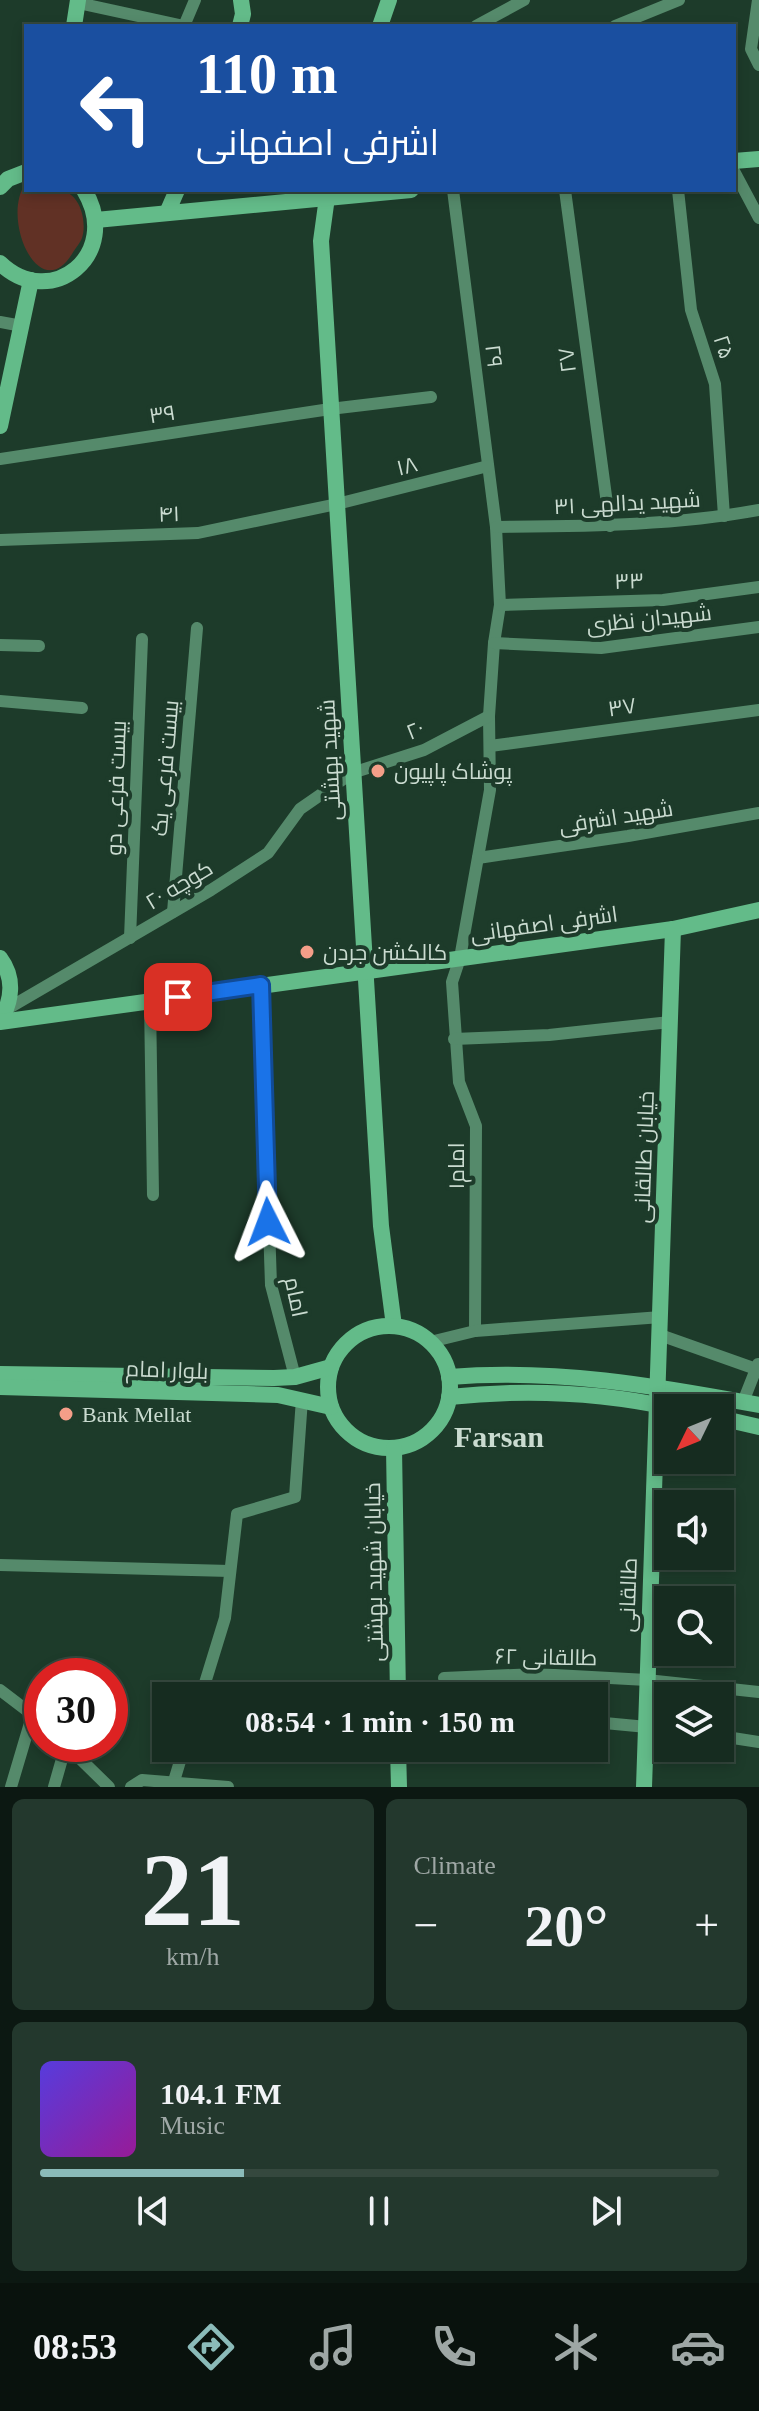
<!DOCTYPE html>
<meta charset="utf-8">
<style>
:root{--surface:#162c20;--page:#23382d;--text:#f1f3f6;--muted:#9ea7a5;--line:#35483e;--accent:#8bbbb9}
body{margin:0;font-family:"Times New Roman",Cairo,serif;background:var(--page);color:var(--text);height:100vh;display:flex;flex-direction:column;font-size:30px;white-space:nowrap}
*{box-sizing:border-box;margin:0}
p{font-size:26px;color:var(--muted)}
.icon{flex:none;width:44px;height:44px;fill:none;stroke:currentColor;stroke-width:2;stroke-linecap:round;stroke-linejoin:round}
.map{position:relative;height:1787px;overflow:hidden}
.side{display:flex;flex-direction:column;gap:12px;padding:12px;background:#0c1812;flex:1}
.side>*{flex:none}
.guide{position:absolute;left:24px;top:24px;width:712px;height:168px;border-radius:0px;box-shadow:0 4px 12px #0003,0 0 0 2px var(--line);background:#1a4fa0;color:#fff;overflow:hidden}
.needle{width:52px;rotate:227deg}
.buttons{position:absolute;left:654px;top:1394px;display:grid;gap:16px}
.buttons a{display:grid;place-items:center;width:80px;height:80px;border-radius:0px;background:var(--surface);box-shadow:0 4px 12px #0003,0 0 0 2px var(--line);font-size:40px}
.speed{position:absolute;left:24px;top:1658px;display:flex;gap:16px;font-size:40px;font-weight:700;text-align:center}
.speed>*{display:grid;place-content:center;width:104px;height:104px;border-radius:50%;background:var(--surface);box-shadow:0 4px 12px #0003,0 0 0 2px var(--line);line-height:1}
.speed .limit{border:12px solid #d22;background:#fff;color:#111}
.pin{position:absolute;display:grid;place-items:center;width:68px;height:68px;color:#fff;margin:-34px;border-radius:16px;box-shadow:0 4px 12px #0006}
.me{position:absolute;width:88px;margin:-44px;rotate:357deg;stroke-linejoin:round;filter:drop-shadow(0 0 6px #0008)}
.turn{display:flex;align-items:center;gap:28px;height:168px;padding:0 40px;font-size:36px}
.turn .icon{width:104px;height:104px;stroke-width:2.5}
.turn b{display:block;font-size:56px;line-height:68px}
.big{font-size:60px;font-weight:600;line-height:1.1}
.side .card{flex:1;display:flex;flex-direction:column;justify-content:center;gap:12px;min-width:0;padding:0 28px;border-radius:12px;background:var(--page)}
.side .dial{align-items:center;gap:0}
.dial b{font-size:104px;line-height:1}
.song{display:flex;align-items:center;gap:24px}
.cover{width:96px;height:96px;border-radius:12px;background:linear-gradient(135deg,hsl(250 70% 55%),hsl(300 70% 35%))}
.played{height:8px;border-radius:4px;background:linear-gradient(90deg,var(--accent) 30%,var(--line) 30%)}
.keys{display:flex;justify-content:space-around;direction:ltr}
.heat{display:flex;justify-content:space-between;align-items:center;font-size:44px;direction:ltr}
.side .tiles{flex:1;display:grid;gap:12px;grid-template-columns:1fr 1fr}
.card:last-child{grid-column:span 2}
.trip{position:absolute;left:152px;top:1682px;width:456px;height:80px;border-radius:0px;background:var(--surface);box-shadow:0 4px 12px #0003,0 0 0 2px var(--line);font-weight:600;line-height:80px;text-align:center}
.tab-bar{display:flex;height:128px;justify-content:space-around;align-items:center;background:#09120d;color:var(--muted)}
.tab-bar .icon{width:56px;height:56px}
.tab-bar .selected{color:var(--accent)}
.tab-bar b{font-size:36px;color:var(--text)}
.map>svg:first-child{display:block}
.green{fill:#613125}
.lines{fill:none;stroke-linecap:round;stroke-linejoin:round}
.street{stroke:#558a6b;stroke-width:12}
.secondary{stroke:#63bb89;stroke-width:16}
.route-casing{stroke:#114b97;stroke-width:20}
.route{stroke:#1a73e8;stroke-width:14}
.poi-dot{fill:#f49e88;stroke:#1d3b2a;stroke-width:3}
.labels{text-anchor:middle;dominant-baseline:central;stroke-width:8;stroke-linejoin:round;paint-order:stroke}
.street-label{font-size:22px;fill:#cadbd0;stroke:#1d3b2a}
.poi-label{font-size:22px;fill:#cadbd0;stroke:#1d3b2a;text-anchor:start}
.district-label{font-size:30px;font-weight:bold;fill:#cadbd0;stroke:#1d3b2a}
</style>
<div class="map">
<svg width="759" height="1787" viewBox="0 0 759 1787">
<rect width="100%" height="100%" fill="#1d3b2a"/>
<path class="green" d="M26,183V190C38,190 52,188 63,191C81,195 87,223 82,238C80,243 75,249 72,254C39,307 0,217 26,183Z"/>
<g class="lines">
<g class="street">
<path d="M758,0L751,49L759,65"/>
<path d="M78,3L184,26"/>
<path d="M184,26L195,0"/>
<path d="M476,26L524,0"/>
<path d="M615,26L679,0"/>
<path d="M734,171L759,218"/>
<path d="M453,190L496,527L500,605L494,643L489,716L490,790L460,958L452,982L459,1082L476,1126L475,1331"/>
<path d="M565,190L610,526"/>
<path d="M678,190L691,310L715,384L724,516"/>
<path d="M0,322L22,326"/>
<path d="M0,459L330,409L431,397"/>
<path d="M496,527C584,526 672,526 759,510"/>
<path d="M0,540L198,533L337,504L488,466"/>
<path d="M500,605L663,600L759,587"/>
<path d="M494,643L601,648L759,627"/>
<path d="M0,645L39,646"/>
<path d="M0,701L82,708"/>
<path d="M490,746L759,710"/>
<path d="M478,858L628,836L759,813"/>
<path d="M173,912L197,628"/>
<path d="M130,938L142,639"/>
<path d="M261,985L271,1285L295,1377"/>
<path d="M150,1001L153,1195"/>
<path d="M7,1009L211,890L268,853L300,809L352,773L424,750L489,716"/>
<path d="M454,1039L549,1035L670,1022"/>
<path d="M660,1335L756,1369"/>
<path d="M430,1342L475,1331L661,1317"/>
<path d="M743,1402L758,1364"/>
<path d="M0,1565L230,1571"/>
<path d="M444,1678L536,1674L647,1680L759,1692"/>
<path d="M0,1690L42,1722"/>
<path d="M201,1696L225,1618L237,1514L295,1497L302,1399"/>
<path d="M594,1722L668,1729"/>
<path d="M720,1736L759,1742"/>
<path d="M65,1744L109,1787"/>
<path d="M174,1781L184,1748"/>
<path d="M11,1787L33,1713"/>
<path d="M54,1787L66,1745"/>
<path d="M131,1787L142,1780L228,1787"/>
</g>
<g class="secondary">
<path d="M74,26L78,0"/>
<path d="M240,26L243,14L241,0"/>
<path d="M380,26L389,0"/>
<path d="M734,161L759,159"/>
<path d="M0,187L8,179L26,172"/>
<path d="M328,190L321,241L381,1226L394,1326"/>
<path d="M167,213L177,190"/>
<path d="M96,220L411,190"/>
<path d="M0,263C51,312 123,254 84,190"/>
<path d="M0,426L31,280"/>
<path d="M0,958C15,978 12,1001 0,1021"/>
<path d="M0,1022L673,929L759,910"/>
<circle cx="389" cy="1387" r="61"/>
<path d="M0,1374L274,1378L295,1377L331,1367"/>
<path d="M449,1377C553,1368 657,1386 759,1405"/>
<path d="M0,1387L278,1395L331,1407"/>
<path d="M449,1397C524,1389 599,1392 673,1408"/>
<path d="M720,1418L759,1427"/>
<path d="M394,1448L398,1696"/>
<path d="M398,1748L399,1787"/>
<path d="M644,1787L673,929"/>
</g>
</g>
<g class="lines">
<g class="route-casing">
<path id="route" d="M178,997L261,985L268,1222"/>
</g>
<use href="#route" class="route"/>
</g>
<g class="poi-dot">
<circle cx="378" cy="771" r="8"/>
<circle cx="307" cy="952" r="8"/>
<circle cx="66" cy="1414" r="8"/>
</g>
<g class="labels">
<g class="street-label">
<text transform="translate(724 347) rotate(72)">۲۵</text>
<text transform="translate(494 356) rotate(83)">۲۹</text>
<text transform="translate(567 360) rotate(-97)">۲۷</text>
<text transform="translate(162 414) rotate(-9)">۳۹</text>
<text transform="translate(407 466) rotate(-14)">۱۸</text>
<text transform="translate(627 503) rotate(-3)">۳۱ شهید یدالهی</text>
<text transform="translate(169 514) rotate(-2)">۴۱</text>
<text transform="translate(629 581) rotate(-2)">۳۳</text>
<text transform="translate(649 619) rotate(-6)">شهیدان نظری</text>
<text transform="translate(622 707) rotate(-8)">۳۷</text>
<text transform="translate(415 730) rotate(-22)">۲۰</text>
<text transform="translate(330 760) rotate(-93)">شهید بهشتی</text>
<text transform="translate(165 768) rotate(-85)">بیست فرعی یک</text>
<text transform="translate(116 788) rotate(-88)">بیست فرعی دو</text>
<text transform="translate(616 817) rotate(-9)">شهید اشرفی</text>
<text transform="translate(179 885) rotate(-31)">کوچه ۲۰</text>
<text transform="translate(544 924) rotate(-8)">اشرفی اصفهانی</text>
<text transform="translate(644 1157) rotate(-88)">خیابان طالقانی</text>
<text transform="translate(456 1166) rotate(-90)">امام۱</text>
<text transform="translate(296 1297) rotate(78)">امام</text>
<text transform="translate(167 1370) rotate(2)">بلوار امام</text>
<text transform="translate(374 1572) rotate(-91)">خیابان شهید بهشتی</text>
<text transform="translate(628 1595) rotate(-88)">طالقانی</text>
<text transform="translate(546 1657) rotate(1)">طالقانی ۶۲</text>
</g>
<g class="poi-label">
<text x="394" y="771">پوشاک پاپیون</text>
<text x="323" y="952">کالکشن جردن</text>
<text x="82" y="1414">Bank Mellat</text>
</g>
<g class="district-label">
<text x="499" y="1436">Farsan</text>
</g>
</g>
</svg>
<div class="buttons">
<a><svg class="needle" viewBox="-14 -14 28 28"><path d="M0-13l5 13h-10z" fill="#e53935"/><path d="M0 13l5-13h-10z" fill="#9ea7a5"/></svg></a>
<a><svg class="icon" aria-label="sound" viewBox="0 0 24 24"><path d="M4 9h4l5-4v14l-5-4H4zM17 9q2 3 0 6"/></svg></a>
<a><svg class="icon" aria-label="search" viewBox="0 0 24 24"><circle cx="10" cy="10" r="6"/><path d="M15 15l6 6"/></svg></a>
<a><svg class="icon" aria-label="layers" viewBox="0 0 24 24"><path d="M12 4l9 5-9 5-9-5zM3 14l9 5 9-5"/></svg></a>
</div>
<div class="speed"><div class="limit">30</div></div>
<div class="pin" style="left:178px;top:997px;background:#d93025"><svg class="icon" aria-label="arrive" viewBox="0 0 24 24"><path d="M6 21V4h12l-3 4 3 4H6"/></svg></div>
<svg class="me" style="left:268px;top:1222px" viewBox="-20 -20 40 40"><path d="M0-17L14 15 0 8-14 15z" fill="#1a73e8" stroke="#fff" stroke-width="4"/></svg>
<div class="trip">08:54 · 1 min · 150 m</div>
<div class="guide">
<div class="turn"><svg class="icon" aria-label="left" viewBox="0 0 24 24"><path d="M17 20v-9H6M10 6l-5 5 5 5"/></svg><div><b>110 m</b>اشرفی اصفهانی</div></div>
</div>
</div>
<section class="side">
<div class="tiles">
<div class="card dial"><b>21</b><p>km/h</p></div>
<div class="card"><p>Climate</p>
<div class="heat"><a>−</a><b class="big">20°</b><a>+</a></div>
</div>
<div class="card">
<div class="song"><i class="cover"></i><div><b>104.1 FM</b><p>Music</p></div></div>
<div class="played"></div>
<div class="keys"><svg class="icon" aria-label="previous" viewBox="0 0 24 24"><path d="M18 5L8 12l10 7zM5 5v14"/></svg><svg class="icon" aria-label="pause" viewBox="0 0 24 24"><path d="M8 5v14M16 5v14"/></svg><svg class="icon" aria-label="next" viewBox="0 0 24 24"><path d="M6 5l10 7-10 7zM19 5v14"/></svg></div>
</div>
</div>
</section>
<nav class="tab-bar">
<b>08:53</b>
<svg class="icon selected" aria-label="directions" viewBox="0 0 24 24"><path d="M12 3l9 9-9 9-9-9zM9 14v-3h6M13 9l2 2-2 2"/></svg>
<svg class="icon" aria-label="music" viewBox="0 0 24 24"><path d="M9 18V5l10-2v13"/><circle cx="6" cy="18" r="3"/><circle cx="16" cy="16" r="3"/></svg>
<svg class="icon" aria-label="phone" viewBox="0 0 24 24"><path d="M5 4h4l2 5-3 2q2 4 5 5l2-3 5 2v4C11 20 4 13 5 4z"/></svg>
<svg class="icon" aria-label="climate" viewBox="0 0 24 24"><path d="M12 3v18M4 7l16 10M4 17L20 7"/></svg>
<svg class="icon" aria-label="car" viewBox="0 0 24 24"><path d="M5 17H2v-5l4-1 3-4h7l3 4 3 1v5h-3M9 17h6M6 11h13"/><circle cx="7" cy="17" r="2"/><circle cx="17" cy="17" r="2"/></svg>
</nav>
